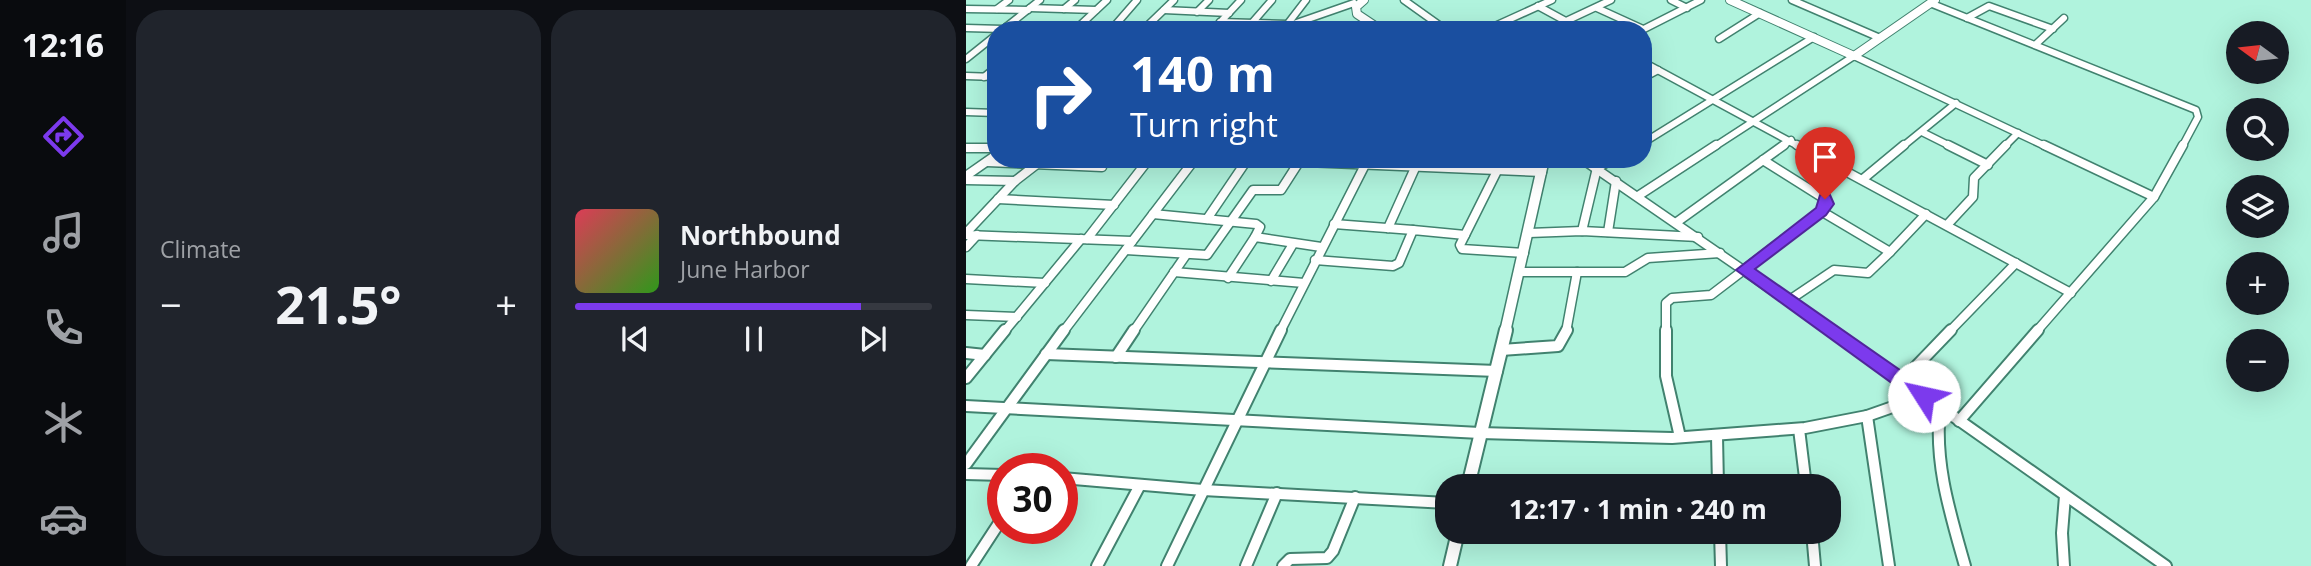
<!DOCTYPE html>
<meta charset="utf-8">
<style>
:root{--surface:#171b24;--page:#20242c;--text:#f1f3f6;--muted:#9ea1a6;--line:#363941;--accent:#7c3aed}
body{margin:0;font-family:"Open Sans",sans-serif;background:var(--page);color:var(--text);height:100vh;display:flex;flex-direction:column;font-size:26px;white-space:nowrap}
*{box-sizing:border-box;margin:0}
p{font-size:23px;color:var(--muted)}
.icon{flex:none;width:38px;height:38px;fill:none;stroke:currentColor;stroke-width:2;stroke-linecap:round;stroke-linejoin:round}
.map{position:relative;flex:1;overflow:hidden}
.panel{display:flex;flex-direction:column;gap:10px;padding:10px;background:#0d0f14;width:840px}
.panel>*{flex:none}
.top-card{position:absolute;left:21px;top:21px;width:665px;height:147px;border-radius:28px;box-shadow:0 7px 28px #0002;background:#1a4fa0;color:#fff;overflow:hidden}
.needle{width:46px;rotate:285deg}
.tools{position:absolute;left:1260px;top:21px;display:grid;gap:14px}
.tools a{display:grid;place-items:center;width:63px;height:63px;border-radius:50%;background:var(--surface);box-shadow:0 7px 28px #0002;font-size:35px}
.speed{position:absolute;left:21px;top:453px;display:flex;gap:14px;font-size:35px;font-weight:700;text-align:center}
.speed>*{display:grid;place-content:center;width:91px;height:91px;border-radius:50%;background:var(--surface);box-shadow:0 7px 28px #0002;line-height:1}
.speed .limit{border:10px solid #d22;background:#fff;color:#111}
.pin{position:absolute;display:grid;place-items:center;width:60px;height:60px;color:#fff;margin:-72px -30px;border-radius:50% 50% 50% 0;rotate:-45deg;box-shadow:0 0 7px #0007}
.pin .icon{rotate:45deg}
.me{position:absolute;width:77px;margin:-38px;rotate:305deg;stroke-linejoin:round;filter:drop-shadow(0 0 5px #0008)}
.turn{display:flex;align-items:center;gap:24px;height:147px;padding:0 28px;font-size:32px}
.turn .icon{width:91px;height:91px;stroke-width:2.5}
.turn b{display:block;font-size:49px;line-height:60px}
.big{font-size:52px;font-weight:700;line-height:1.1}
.panel .card{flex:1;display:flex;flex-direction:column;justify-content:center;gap:10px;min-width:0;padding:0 24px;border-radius:28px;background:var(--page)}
.song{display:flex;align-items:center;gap:21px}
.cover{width:84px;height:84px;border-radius:10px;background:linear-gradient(135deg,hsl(350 70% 55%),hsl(110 70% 35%))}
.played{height:7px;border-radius:4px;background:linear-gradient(90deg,var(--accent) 80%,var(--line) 80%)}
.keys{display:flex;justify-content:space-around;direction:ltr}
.heat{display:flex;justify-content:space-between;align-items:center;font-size:38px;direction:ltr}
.panel .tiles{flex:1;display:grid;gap:10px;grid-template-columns:repeat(2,1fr)}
.trip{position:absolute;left:469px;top:474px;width:406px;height:70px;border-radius:28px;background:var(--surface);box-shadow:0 7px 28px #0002;font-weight:700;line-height:70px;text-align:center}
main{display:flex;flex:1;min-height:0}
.menu{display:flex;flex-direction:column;width:126px;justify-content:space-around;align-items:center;background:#090b0e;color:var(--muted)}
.menu .icon{width:49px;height:49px}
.menu .selected{color:var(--accent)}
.menu b{font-size:32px;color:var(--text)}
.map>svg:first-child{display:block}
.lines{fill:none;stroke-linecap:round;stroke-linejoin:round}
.minor-far2-casing{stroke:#41826f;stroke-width:9}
.minor-far1-casing{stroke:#41826f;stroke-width:11}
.minor-casing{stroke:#41826f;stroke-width:14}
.tertiary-far2-casing{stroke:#41826f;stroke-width:10}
.tertiary-far1-casing{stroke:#41826f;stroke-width:13}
.tertiary-casing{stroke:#41826f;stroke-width:16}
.minor-far2{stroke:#fff;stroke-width:6}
.minor-far1{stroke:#fff;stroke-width:8}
.minor{stroke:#fff;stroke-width:10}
.tertiary-far2{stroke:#fff;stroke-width:8}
.tertiary-far1{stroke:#fff;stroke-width:10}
.tertiary{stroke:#fff;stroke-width:12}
.route{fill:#7c3aed;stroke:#51269a;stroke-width:2}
</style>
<main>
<nav class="menu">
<b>12:16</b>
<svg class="icon selected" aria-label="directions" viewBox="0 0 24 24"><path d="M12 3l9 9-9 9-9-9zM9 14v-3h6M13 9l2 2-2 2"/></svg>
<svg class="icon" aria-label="music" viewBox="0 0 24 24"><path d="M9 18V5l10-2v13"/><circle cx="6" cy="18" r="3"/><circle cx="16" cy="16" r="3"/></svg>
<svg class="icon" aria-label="phone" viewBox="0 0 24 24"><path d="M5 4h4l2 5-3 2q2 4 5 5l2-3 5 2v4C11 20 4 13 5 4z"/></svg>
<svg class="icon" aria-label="climate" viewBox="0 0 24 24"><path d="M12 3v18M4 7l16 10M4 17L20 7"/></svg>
<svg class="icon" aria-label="car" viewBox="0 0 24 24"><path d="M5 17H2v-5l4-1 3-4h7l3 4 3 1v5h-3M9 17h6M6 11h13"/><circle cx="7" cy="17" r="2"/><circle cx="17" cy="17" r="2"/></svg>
</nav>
<section class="panel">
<div class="tiles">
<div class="card"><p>Climate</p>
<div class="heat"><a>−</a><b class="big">21.5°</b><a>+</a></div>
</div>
<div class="card">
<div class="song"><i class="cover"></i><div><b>Northbound</b><p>June Harbor</p></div></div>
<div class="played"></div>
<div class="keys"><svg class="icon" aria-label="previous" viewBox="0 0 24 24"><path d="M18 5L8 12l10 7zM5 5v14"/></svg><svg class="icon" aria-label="pause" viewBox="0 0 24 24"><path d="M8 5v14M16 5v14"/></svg><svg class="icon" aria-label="next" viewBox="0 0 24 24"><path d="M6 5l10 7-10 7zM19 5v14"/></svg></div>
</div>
</div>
</section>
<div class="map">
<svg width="1345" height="566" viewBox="0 0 1345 566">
<rect width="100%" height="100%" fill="#b0f3dd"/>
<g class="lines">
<g class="minor-far2-casing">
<g id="minor-far2">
<path d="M438,0L480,30"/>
<path d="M705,0L721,8"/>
<path d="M826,0L914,38"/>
<path d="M964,3L1230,110L1232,117L1216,147"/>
<path d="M572,6L616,30"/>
<path d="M64,8L130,10"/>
<path d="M631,8L677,29"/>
<path d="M0,9L62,10"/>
<path d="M31,9L43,0"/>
<path d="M98,9L109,0"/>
<path d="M198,10L263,13"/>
<path d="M231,12L243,0"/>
<path d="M1001,18L1023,6L1087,29"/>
<path d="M254,22L321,24"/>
<path d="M286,23L306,0"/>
<path d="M320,26L340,0"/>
<path d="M40,27L99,30"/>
<path d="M40,27L74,0"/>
<path d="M319,27L388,3"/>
<path d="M0,28L37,29"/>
<path d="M177,29L195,30"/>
<path d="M109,30L141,0"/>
<path d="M145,30L171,0"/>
<path d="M177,30L208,0"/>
<path d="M247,30L275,0"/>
<path d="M520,30L586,0"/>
<path d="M581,30L645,0"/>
<path d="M676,30L735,0"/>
<path d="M753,39L794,13"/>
<path d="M1069,45L1098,18"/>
<path d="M0,59L30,35"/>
<path d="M677,62L834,147"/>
<path d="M0,76L30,77"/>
<path d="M18,77L30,67"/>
<path d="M677,78L692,70"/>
<path d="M0,112L30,113"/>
<path d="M956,132L986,147"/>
<path d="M677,143L848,37"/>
<path d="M748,147L888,56L1081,147"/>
<path d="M815,147L825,140"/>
<path d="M936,147L990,103"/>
<path d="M1038,147L1052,133"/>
</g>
</g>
<g class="minor-far1-casing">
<g id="minor-far1">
<path d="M831,145L1105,293"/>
<path d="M982,145L1022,165"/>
<path d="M0,148H30"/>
<path d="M266,159L576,172"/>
<path d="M616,159L867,332"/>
<path d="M21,162L136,167"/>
<path d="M0,176L30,155"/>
<path d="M897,179L938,145"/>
<path d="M0,180L49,181"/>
<path d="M672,196L750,145"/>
<path d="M1188,197L1217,145"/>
<path d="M32,199L148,205"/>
<path d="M855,211L924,252L960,214"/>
<path d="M187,214L290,224L294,227L289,237"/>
<path d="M241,219L281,160"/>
<path d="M711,222L818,145"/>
<path d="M368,224L447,230"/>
<path d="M981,225L1007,197L1008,178L1040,145"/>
<path d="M422,228L449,168"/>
<path d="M616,231L631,168L647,159"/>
<path d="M642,232L650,181"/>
<path d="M0,233L49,181L71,164"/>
<path d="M563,233L616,231L732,237"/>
<path d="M0,235L166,241"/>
<path d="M499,235L537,159"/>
<path d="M121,239L183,159"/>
<path d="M0,247L11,235"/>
<path d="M160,250L241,255L287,190H315L333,162"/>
<path d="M349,260L427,266L433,263L447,230L499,235L494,245L496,249L558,253"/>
<path d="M208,272L338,283"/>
<path d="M554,272H659L682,258L754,253"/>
<path d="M262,278L289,237L355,247"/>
<path d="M0,279L79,283"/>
<path d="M305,281L327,244"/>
<path d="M822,301L868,270L902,273L924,252"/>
<path d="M0,315L51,317"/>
<path d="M38,332L115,239"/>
<path d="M97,332L229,159"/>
<path d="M167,332L220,255"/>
<path d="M314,332L402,159"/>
<path d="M600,332L611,272"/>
<path d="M700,332V303L706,298L745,295L855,211L861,203L859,199L797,160"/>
<path d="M983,332L1050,263"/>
<path d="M1070,332L1188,197L1078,145"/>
</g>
</g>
<g class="minor-casing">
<g id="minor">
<path d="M700,330V376L714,437"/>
<path d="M865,330L1200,566"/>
<path d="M535,350L592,346L601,330"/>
<path d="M0,353L19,355"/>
<path d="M80,354L531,371"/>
<path d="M150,357L168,330"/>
<path d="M0,378L39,330"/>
<path d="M936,381L985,330"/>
<path d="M0,406L514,433L706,438L839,428L901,416L958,396"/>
<path d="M974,408C968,463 984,513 999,566"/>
<path d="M901,416L923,566"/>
<path d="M993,421L1072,330"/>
<path d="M833,429L840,486"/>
<path d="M751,436L752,486"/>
<path d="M0,464L98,330"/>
<path d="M0,474L37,475"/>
<path d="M96,478L237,490L481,503"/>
<path d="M754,532L755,566"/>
<path d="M846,532L849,566"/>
<path d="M5,566L37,517"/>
<path d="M131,566L174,485"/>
<path d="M201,566L315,330"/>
<path d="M280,566L311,493"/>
<path d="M317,566L324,559L361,558L367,551L389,497"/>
<path d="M1098,566L1096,533L1099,496"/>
</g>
</g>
<g class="tertiary-far2-casing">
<g id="tertiary-far2">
<path d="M398,0L390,7L391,14L415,30"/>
<path d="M764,0L888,56L969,0"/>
</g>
</g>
<g class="tertiary-far1-casing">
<path id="tertiary-far1" d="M539,332L578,159"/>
</g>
<g class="tertiary-casing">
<g id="tertiary">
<path d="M502,486L540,330"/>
<path d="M484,566L492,532"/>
</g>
</g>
<use href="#minor-far2" class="minor-far2"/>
<use href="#minor-far1" class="minor-far1"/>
<use href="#minor" class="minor"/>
<use href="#tertiary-far2" class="tertiary-far2"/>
<use href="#tertiary-far1" class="tertiary-far1"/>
<use href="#tertiary" class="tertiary"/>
</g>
<path class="route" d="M859,194L864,195L868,204L860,215L789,269L964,391L967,396L964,402L958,404L952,402L770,270L850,208L854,195Z"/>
</svg>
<div class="tools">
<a><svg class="needle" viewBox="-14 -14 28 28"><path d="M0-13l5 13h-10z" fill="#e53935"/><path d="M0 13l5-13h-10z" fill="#9ea1a6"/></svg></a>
<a><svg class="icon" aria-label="search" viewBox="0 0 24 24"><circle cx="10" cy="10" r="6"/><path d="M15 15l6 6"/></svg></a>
<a><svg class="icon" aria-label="layers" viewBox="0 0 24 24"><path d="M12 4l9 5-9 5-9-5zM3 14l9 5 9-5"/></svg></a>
<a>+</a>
<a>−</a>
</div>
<div class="speed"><div class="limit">30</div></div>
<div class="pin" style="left:859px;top:199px;background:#d93025"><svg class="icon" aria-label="arrive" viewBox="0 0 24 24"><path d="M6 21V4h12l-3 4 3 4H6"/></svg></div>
<svg class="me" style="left:958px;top:396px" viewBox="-20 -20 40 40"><circle r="19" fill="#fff"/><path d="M0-13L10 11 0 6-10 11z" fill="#7c3aed"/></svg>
<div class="trip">12:17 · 1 min · 240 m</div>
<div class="top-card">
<div class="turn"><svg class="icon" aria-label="right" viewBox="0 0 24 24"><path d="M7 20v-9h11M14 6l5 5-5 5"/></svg><div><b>140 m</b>Turn right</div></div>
</div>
</div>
</main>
